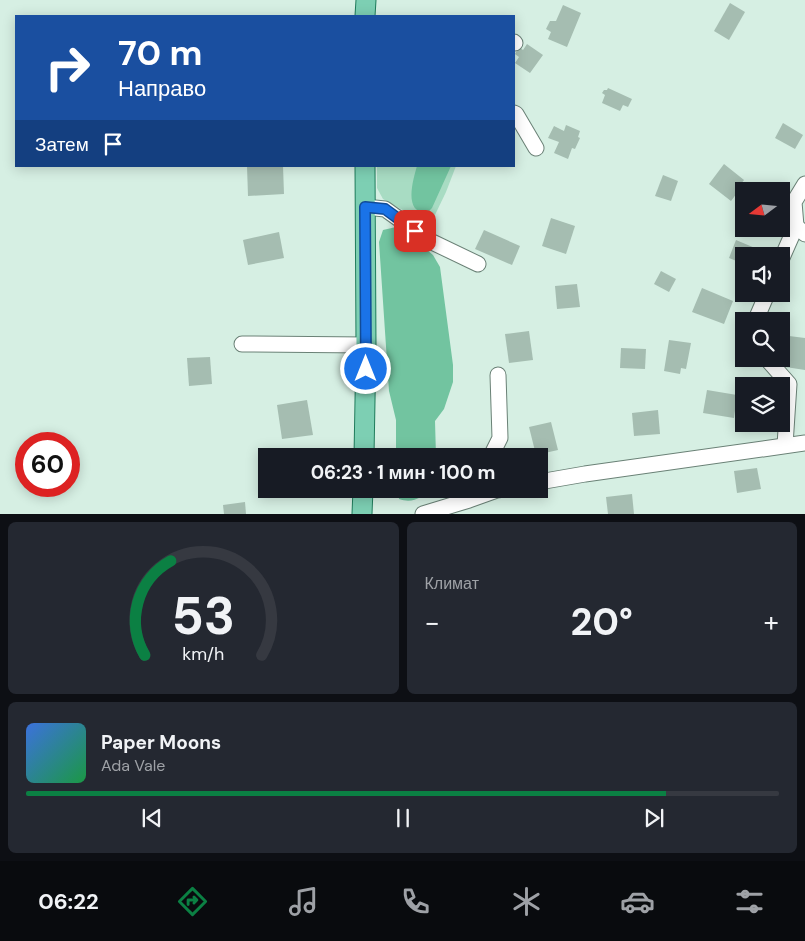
<!DOCTYPE html>
<html lang="ru">
<meta charset="utf-8">
<style>
:root{--surface:#171b24;--page:#242831;--text:#f1f3f6;--muted:#9ea1a6;--line:#363941;--accent:#0b8043}
body{margin:0;font-family:"DM Sans",sans-serif;background:var(--page);color:var(--text);height:100vh;display:flex;flex-direction:column;font-size:19px;white-space:nowrap}
*{box-sizing:border-box;margin:0}
p{font-size:16px;color:var(--muted)}
.icon{flex:none;width:28px;height:28px;fill:none;stroke:currentColor;stroke-width:2;stroke-linecap:round;stroke-linejoin:round}
.map{position:relative;height:514px;overflow:hidden}
.panel{display:flex;flex-direction:column;gap:8px;padding:8px;background:#0d0f14;flex:1}
.panel>*{flex:none}
.guide{position:absolute;left:15px;top:15px;width:500px;height:152px;border-radius:0px;box-shadow:0 2px 12px #0003;background:#1a4fa0;color:#fff;overflow:hidden}
.needle{width:32px;rotate:254deg}
.fabs{position:absolute;left:735px;top:182px;display:grid;gap:10px}
.fabs a{display:grid;place-items:center;width:55px;height:55px;border-radius:0px;background:var(--surface);box-shadow:0 2px 12px #0003;font-size:25px}
.speed{position:absolute;left:15px;top:432px;display:flex;gap:10px;font-size:25px;font-weight:700;text-align:center}
.speed>*{display:grid;place-content:center;width:65px;height:65px;border-radius:50%;background:var(--surface);box-shadow:0 2px 12px #0003;line-height:1}
.speed .limit{border:8px solid #d22;background:#fff;color:#111}
.pin{position:absolute;display:grid;place-items:center;width:42px;height:42px;color:#fff;margin:-21px;border-radius:10px;box-shadow:0 2px 8px #0006}
.me{position:absolute;width:55px;margin:-28px;rotate:0deg;stroke-linejoin:round;filter:drop-shadow(0 0 4px #0008)}
.turn{display:flex;align-items:center;gap:18px;height:105px;padding:0 20px;font-size:22px}
.turn .icon{width:65px;height:65px;stroke-width:2.5}
.turn b{display:block;font-size:35px;line-height:42px}
.then{display:flex;align-items:center;height:48px;padding:0 20px;background:#0003;gap:10px;font-size:19px}
.big{font-size:38px;font-weight:700;line-height:1.1}
.panel .widget{flex:1;display:flex;flex-direction:column;justify-content:center;gap:8px;min-width:0;padding:0 18px;border-radius:8px;background:var(--page)}
.panel .dial{align-items:center;gap:0}
.dial svg{height:130px;overflow:visible;fill:none;stroke:var(--line);stroke-width:7;stroke-linecap:round;text-anchor:middle}
.dial text{fill:var(--text);stroke:none}
.song{display:flex;align-items:center;gap:15px}
.cover{width:60px;height:60px;border-radius:8px;background:linear-gradient(135deg,hsl(220 70% 55%),hsl(140 70% 35%))}
.played{height:5px;border-radius:2px;background:linear-gradient(90deg,var(--accent) 85%,var(--line) 85%)}
.keys{display:flex;justify-content:space-around;direction:ltr}
.heat{display:flex;justify-content:space-between;align-items:center;font-size:28px;direction:ltr}
.panel .tiles{flex:1;display:grid;gap:8px;grid-template-columns:1fr 1fr}
.widget:last-child{grid-column:span 2}
.trip{position:absolute;left:258px;top:448px;width:290px;height:50px;border-radius:0px;background:var(--surface);box-shadow:0 2px 12px #0003;font-weight:700;line-height:50px;text-align:center}
.menu{display:flex;height:80px;justify-content:space-around;align-items:center;background:#090b0e;color:var(--muted)}
.menu .icon{width:35px;height:35px}
.menu .current{color:var(--accent)}
.menu b{font-size:22px;color:var(--text)}
.map>svg:first-child{display:block}
.green{fill:#a8dcc3}
.forest{fill:#72c4a0}
.building{fill:#a5bdb1}
.lines{fill:none;stroke-linecap:round;stroke-linejoin:round}
.minor-casing{stroke:#6a8176;stroke-width:17}
.major-casing{stroke:#207c5c;stroke-width:21}
.minor{stroke:#fff;stroke-width:15}
.major{stroke:#7dcfb3;stroke-width:19}
.route-casing{stroke:#114b97;stroke-width:12}
.route{stroke:#1a73e8;stroke-width:9}
</style>
<div class="map">
<svg width="805" height="514" viewBox="0 0 805 514">
<rect width="100%" height="100%" fill="#d6efe3"/>
<path class="green" d="M377,166H456L446,192L434,217L426,223L383,199L377,188Z"/>
<g class="forest">
<path d="M417,166H451L432,208L427,213C403,213 413,180 417,166Z"/>
<path d="M396,227L412,237L433,255L440,267L453,365V382L444,409L435,421L436,456H396V420L389,391L379,242L383,230Z"/>
<path d="M398,489H432C422,497 413,504 399,499Z"/>
</g>
<g class="building">
<path d="M730,3L745,12L729,40L714,31Z"/>
<path d="M563,5L581,13L567,47L548,39L551,32L546,29L550,21H556Z"/>
<path d="M527,44L543,55L530,73L515,63L519,57L515,54L519,47L523,50Z"/>
<path d="M608,88L632,99L628,107L623,105L620,111L602,103L605,95L602,93L604,90H607Z"/>
<path d="M783,123L803,135L795,149L775,138Z"/>
<path d="M566,125L580,131L578,137L580,138L575,149L572,148L568,159L554,153L559,142L548,138L554,126L564,131Z"/>
<path d="M724,164L744,180L738,188L740,189L731,201L709,184Z"/>
<path d="M247,166H283L284,194L248,196Z"/>
<path d="M663,175L678,181L671,201L655,196Z"/>
<path d="M551,218L575,226L566,254L542,246Z"/>
<path d="M484,230L520,246L512,265L475,249Z"/>
<path d="M279,232L284,258L248,265L243,240Z"/>
<path d="M736,240L755,248L751,256H744V264L729,258Z"/>
<path d="M661,271L676,279L669,292L654,284Z"/>
<path d="M577,284L580,307L557,309L555,286Z"/>
<path d="M702,288L733,301L724,324L692,312Z"/>
<path d="M529,331L533,360L509,363L505,334Z"/>
<path d="M781,335L805,338V370L779,366L780,359H781Z"/>
<path d="M669,340L691,343L686,369L681,368L680,374L664,371Z"/>
<path d="M621,348L646,349L645,369L620,368Z"/>
<path d="M210,357L212,384L189,386L187,358Z"/>
<path d="M707,390L737,395L734,418L703,413Z"/>
<path d="M307,400L313,435L282,439L277,405Z"/>
<path d="M658,410L660,434L634,436L632,413Z"/>
<path d="M551,422L558,450L536,455L529,427Z"/>
<path d="M757,468L761,489L737,493L734,471Z"/>
<path d="M632,494L634,514H608L606,497Z"/>
<path d="M245,502L246,514H224L223,505Z"/>
</g>
<g class="lines">
<g class="minor-casing">
<g id="minor">
<path d="M514,42L515,43"/>
<path d="M514,113L516,114L536,148"/>
<path d="M365,207L385,209L430,241L478,264"/>
<path d="M796,226L794,202L805,184"/>
<path d="M781,260L796,226L805,234"/>
<path d="M757,321V317L767,294"/>
<path d="M242,344L366,345"/>
<path d="M767,359L789,384L785,445"/>
<path d="M491,456L500,438L498,375"/>
<path d="M539,482L585,474L805,443"/>
<path d="M423,514L469,500L497,490L504,489"/>
</g>
</g>
<g class="major-casing">
<g id="major">
<path d="M365,16L366,0"/>
<path d="M364,456L366,345L365,166"/>
<path d="M362,514L363,489"/>
</g>
</g>
<use href="#minor" class="minor"/>
<use href="#major" class="major"/>
</g>
<g class="lines">
<g class="route-casing">
<path id="route" d="M366,369L365,207L385,209L415,231"/>
</g>
<use href="#route" class="route"/>
</g>
</svg>
<div class="fabs">
<a><svg class="needle" viewBox="-14 -14 28 28"><path d="M0-13l5 13h-10z" fill="#e53935"/><path d="M0 13l5-13h-10z" fill="#9ea1a6"/></svg></a>
<a><svg class="icon" aria-label="sound" viewBox="0 0 24 24"><path d="M4 9h4l5-4v14l-5-4H4zM17 9q2 3 0 6"/></svg></a>
<a><svg class="icon" aria-label="search" viewBox="0 0 24 24"><circle cx="10" cy="10" r="6"/><path d="M15 15l6 6"/></svg></a>
<a><svg class="icon" aria-label="layers" viewBox="0 0 24 24"><path d="M12 4l9 5-9 5-9-5zM3 14l9 5 9-5"/></svg></a>
</div>
<div class="speed"><div class="limit">60</div></div>
<div class="pin" style="left:415px;top:231px;background:#d93025"><svg class="icon" aria-label="arrive" viewBox="0 0 24 24"><path d="M6 21V4h12l-3 4 3 4H6"/></svg></div>
<svg class="me" style="left:366px;top:369px" viewBox="-20 -20 40 40"><circle r="17" fill="#1a73e8" stroke="#fff" stroke-width="3"/><path d="M0-11L8 9 0 5-8 9z" fill="#fff"/></svg>
<div class="trip">06:23 · 1 мин · 100 m</div>
<div class="guide">
<div class="turn"><svg class="icon" aria-label="right" viewBox="0 0 24 24"><path d="M7 20v-9h11M14 6l5 5-5 5"/></svg><div><b>70 m</b>Направо</div></div>
<div class="then">Затем<svg class="icon" aria-label="arrive" viewBox="0 0 24 24"><path d="M6 21V4h12l-3 4 3 4H6"/></svg></div>
</div>
</div>
<section class="panel">
<div class="tiles">
<div class="widget dial"><svg viewBox="0 0 100 80">
<path d="M14 69A42 42 0 1 1 86 69"/>
<path d="M14 69A42 42 0 0 1 30 11" stroke="#0b8043"/>
<text x="50" y="56" font-size="32" font-weight="700">53</text>
<text x="50" y="72" font-size="11">km/h</text>
</svg></div>
<div class="widget"><p>Климат</p>
<div class="heat"><a>−</a><b class="big">20°</b><a>+</a></div>
</div>
<div class="widget">
<div class="song"><i class="cover"></i><div><b>Paper Moons</b><p>Ada Vale</p></div></div>
<div class="played"></div>
<div class="keys"><svg class="icon" aria-label="previous" viewBox="0 0 24 24"><path d="M18 5L8 12l10 7zM5 5v14"/></svg><svg class="icon" aria-label="pause" viewBox="0 0 24 24"><path d="M8 5v14M16 5v14"/></svg><svg class="icon" aria-label="next" viewBox="0 0 24 24"><path d="M6 5l10 7-10 7zM19 5v14"/></svg></div>
</div>
</div>
</section>
<nav class="menu">
<b>06:22</b>
<svg class="icon current" aria-label="directions" viewBox="0 0 24 24"><path d="M12 3l9 9-9 9-9-9zM9 14v-3h6M13 9l2 2-2 2"/></svg>
<svg class="icon" aria-label="music" viewBox="0 0 24 24"><path d="M9 18V5l10-2v13"/><circle cx="6" cy="18" r="3"/><circle cx="16" cy="16" r="3"/></svg>
<svg class="icon" aria-label="phone" viewBox="0 0 24 24"><path d="M5 4h4l2 5-3 2q2 4 5 5l2-3 5 2v4C11 20 4 13 5 4z"/></svg>
<svg class="icon" aria-label="climate" viewBox="0 0 24 24"><path d="M12 3v18M4 7l16 10M4 17L20 7"/></svg>
<svg class="icon" aria-label="car" viewBox="0 0 24 24"><path d="M5 17H2v-5l4-1 3-4h7l3 4 3 1v5h-3M9 17h6M6 11h13"/><circle cx="7" cy="17" r="2"/><circle cx="17" cy="17" r="2"/></svg>
<svg class="icon" aria-label="filters" viewBox="0 0 24 24"><path d="M4 7h16M4 17h16"/><circle cx="9" cy="7" r="2"/><circle cx="15" cy="17" r="2"/></svg>
</nav>
